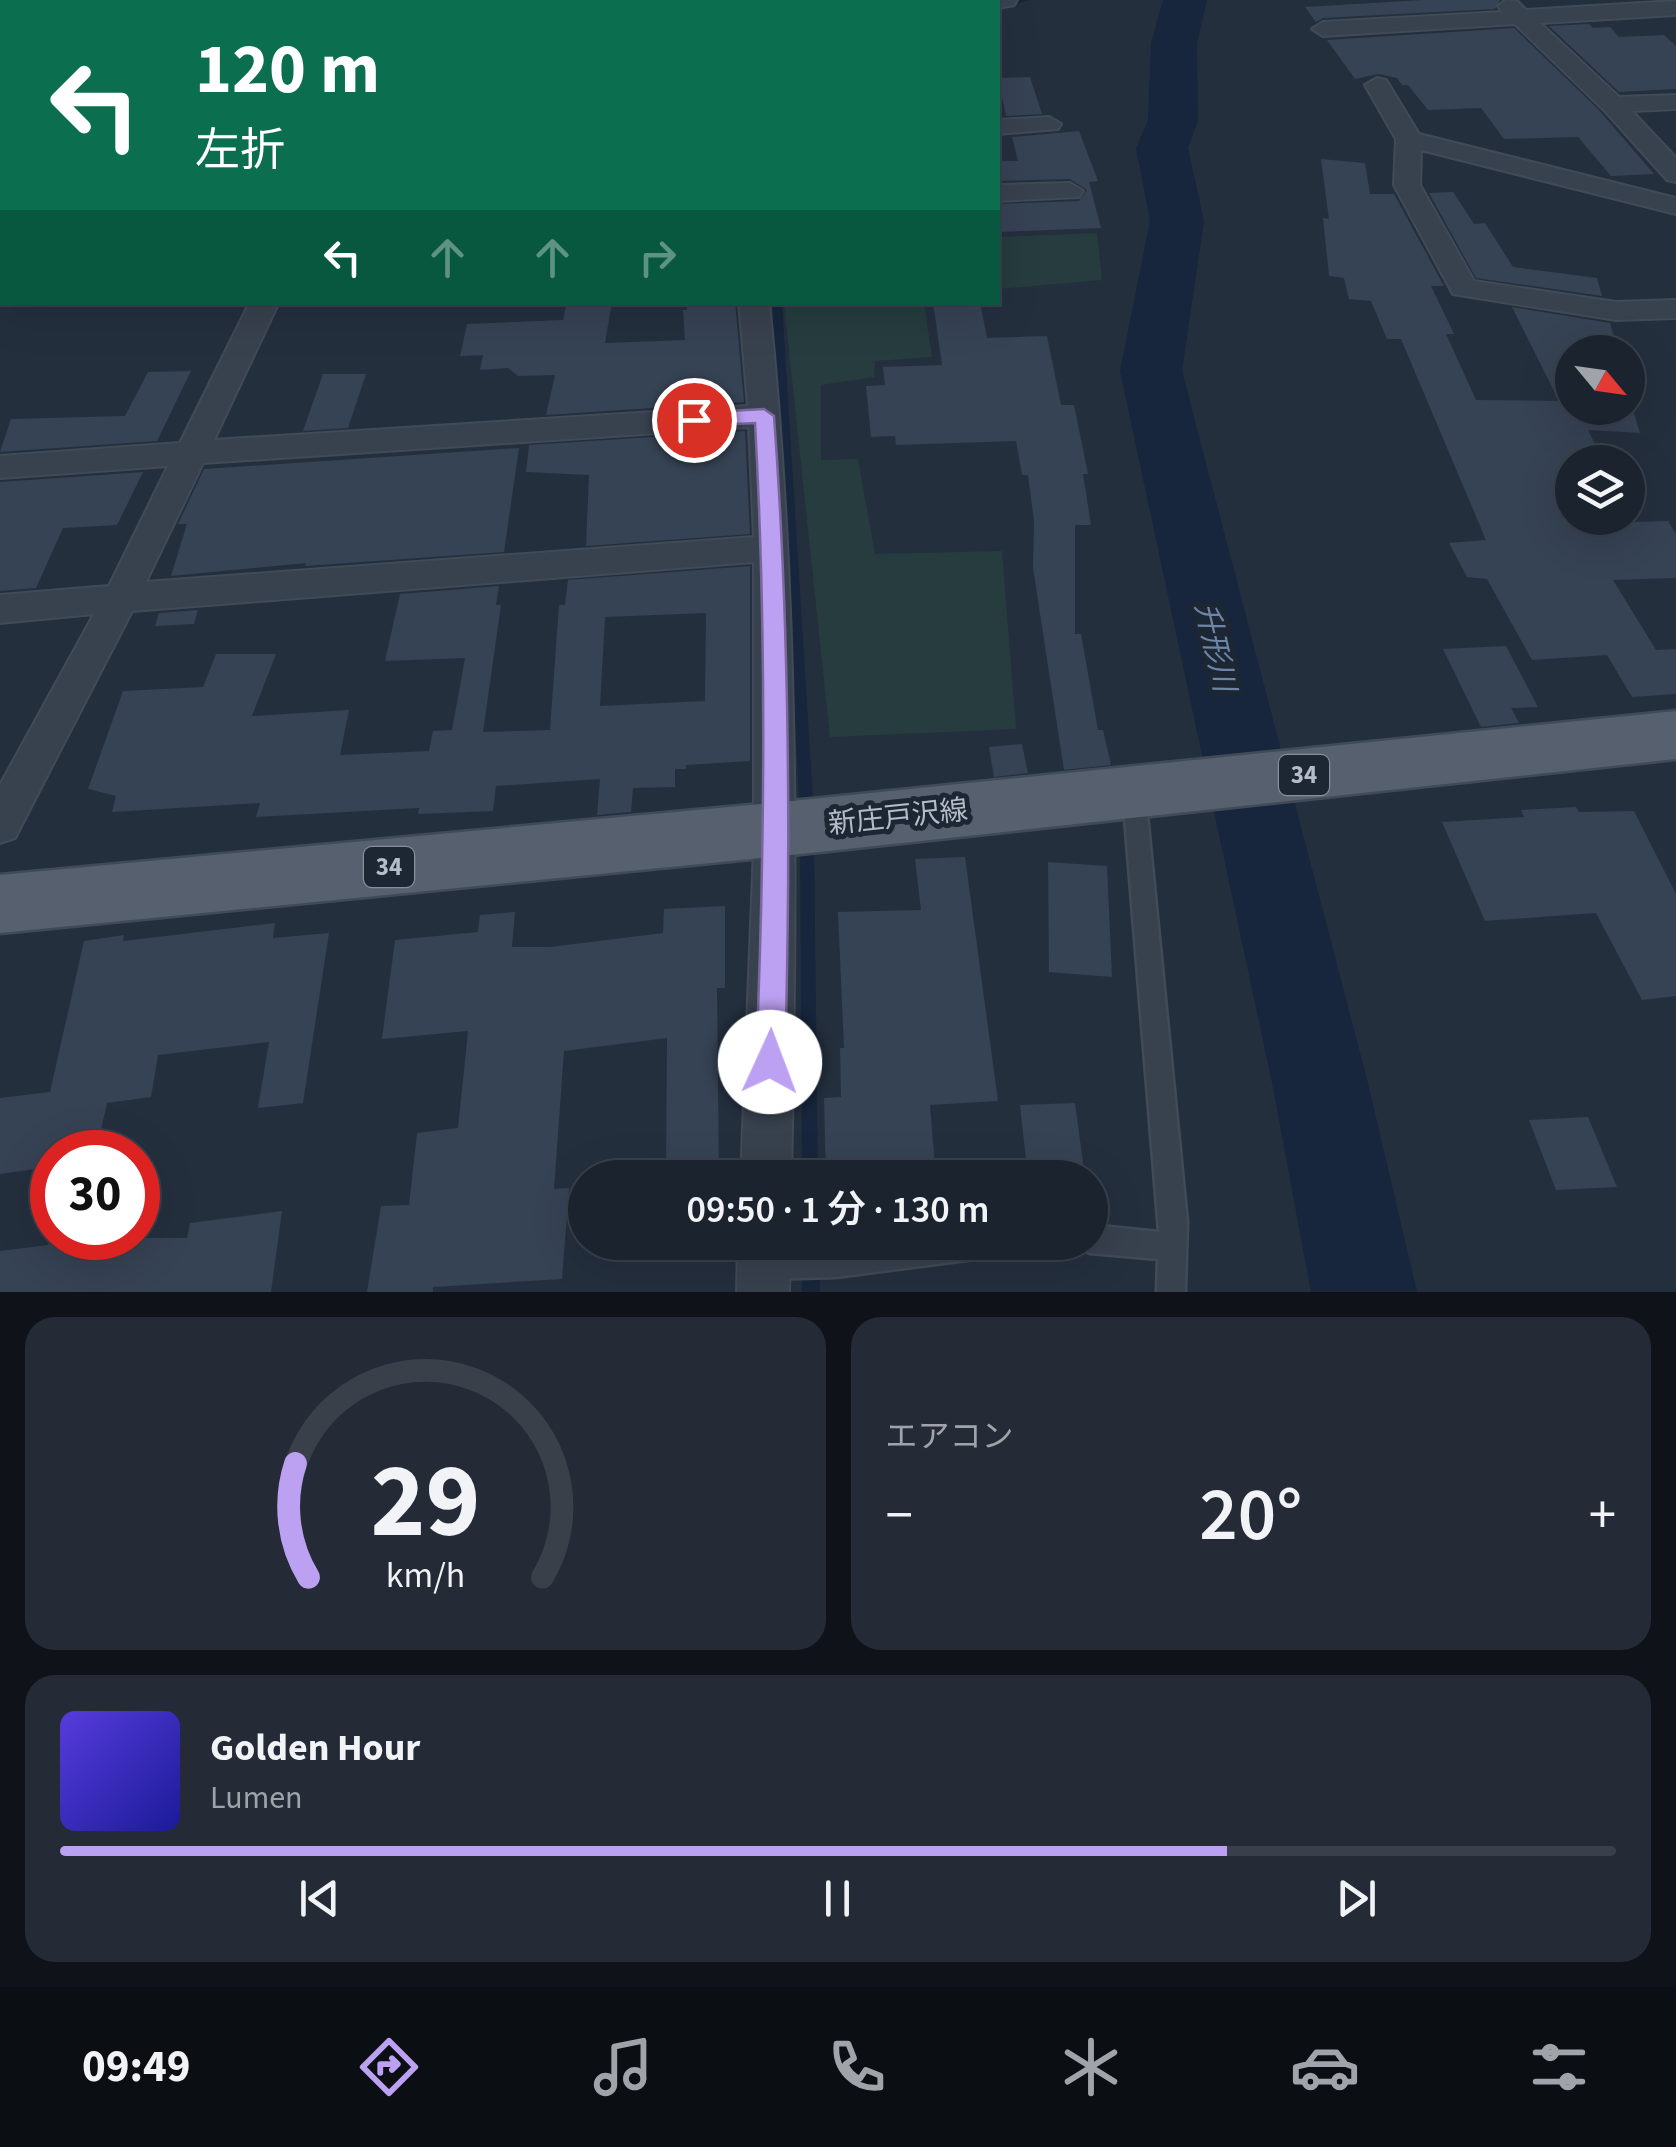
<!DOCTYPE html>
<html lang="ja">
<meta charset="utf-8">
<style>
:root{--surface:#1b232e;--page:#242b36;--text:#f1f3f6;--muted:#a0a4aa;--line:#39404a;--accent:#bca0f2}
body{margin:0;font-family:"Source Sans 3","Noto Sans JP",sans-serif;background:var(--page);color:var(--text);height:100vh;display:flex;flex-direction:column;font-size:38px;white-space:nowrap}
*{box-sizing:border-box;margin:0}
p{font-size:32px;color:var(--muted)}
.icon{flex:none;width:55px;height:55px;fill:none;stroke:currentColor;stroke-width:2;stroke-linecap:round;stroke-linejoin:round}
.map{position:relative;height:1292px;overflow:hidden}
.details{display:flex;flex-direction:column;gap:25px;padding:25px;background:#0f1319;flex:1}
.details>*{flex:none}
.top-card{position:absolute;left:0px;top:0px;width:1000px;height:305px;box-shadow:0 10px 40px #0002,0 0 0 2px var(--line);background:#0b6e4f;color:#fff;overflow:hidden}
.needle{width:65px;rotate:119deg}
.buttons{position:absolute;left:1555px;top:335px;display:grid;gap:20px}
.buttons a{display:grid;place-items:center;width:90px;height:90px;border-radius:50%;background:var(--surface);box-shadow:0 10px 40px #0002,0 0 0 2px var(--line);font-size:50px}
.speed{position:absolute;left:30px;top:1130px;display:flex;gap:20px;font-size:50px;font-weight:700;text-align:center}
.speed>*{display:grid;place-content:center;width:130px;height:130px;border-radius:50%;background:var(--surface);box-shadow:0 10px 40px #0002,0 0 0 2px var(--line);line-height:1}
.speed .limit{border:15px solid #d22;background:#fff;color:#111}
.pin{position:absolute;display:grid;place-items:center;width:85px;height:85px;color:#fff;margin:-42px;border:5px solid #fff;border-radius:50%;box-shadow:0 2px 10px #0007}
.me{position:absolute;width:110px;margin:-55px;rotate:2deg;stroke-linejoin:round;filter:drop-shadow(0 0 8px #0008)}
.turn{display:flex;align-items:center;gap:35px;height:210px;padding:0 30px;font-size:45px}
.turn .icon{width:130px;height:130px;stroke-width:2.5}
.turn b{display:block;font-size:70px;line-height:85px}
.lanes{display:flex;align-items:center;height:95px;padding:0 30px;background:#0003;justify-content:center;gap:50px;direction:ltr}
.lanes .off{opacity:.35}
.big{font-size:75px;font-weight:600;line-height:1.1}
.details .tile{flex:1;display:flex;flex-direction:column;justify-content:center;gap:15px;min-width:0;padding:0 35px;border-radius:30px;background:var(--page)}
.details .dial{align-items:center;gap:0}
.dial svg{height:260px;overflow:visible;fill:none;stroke:var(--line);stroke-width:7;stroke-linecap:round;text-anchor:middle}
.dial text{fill:var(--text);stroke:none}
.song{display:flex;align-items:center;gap:30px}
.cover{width:120px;height:120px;border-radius:15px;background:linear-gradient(135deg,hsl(250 70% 55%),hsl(240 70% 35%))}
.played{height:10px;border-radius:5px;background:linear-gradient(90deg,var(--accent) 75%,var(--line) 75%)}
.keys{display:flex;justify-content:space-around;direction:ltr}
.heat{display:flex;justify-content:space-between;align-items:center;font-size:55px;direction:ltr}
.details .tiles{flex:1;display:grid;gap:25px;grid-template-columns:1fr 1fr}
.tile:last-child{grid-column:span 2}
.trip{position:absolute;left:568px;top:1160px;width:540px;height:100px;border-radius:50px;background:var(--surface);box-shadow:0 10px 40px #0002,0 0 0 2px var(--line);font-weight:600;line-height:100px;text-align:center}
.tab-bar{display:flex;height:160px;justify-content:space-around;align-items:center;background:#0b0e12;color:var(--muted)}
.tab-bar .icon{width:70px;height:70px}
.tab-bar .active{color:var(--accent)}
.tab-bar b{font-size:45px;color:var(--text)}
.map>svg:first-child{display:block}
.green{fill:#263c3f}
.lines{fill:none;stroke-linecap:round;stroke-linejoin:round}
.stream{fill:#17263c;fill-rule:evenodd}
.river{fill:#17263c;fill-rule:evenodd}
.building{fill:#364354;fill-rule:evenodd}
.service-casing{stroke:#414a57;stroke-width:5}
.minor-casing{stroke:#414a57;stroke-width:4}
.primary-casing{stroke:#414a57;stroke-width:5}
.service{fill:#38414e;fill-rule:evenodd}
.minor{fill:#38414e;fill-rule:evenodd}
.primary{fill:#56606e;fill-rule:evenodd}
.route{fill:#bca0f2;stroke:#7a689d;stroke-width:2.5}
.labels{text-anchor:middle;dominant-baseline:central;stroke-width:10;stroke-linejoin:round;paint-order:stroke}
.shield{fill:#1d2633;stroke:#878f9c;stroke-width:2.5}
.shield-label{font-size:25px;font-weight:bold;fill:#b4bcc9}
.street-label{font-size:28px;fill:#b4bcc9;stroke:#1d2633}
.water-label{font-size:30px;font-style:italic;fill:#6d86a8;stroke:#1d2633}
</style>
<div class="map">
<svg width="1676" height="1292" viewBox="0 0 1676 1292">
<rect width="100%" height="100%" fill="#242f3e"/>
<g class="green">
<path d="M1097,233L1102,280L998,289V237Z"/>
<path d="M784,303H924L932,357L875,361L874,377L821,385V460L858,459L875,554L1002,551L1016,729L830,737Z"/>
</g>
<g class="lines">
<g class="stream">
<path d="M860,0H868L866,2H860Z"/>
<path d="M1016,0H1030L998,8V4Z"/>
<path d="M772,302H782L814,815L812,819L807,821L802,819L800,815Z"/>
<path d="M807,834L812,836L814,840L818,1178H802L800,840L802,836Z"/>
<path d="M801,1242H819L820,1292H802Z"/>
</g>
<path class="river" d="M1163,0H1207L1197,43L1198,120L1188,148L1204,221L1182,371L1368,1083L1417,1292H1311L1272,1083L1120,371L1150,221L1136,148L1148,120L1151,43Z"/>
</g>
<g class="building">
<path d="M1423,0H1500L1495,9L1323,18L1316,22L1305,7Z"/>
<path d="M1589,24L1593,28L1610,27L1619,37L1664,35L1676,46V89L1619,92L1549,26Z"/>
<path d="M1514,28L1598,109L1654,174L1611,176L1578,137L1504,139L1481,108L1428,110L1408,85H1402L1397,78L1378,74L1355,79L1327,40Z"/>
<path d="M1030,77L1042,114L1006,116L998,78Z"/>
<path d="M1079,131L1098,181L1089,182L1101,228L998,232V204L1079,201L1087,190L1070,179L998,181V161H1018L1012,137Z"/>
<path d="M1321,159L1365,163L1370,194H1394L1444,286H1431L1454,334H1446L1476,400L1559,401L1512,307L1610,323L1618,352H1572V408H1628V394L1640,433L1588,430L1604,462H1572V518H1628V509L1634,522L1668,521L1676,534V578L1613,580L1656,650L1676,649V694L1632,697L1607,655L1532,660L1487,579L1467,577L1449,543L1486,540L1401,339H1387L1371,301L1349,299L1344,278L1329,276L1323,218L1329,219Z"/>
<path d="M1453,192L1474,224L1485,223L1513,267L1597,278L1602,296L1476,278L1429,193Z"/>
<path d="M567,302H612L605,343L685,340L683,310H687V302H735L744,402L546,415L555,375L518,376L508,368L480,370L483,355L460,356L467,324L563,320Z"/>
<path d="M933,302H980L987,338L1047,336L1061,405H1074L1088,474H1083L1091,525H1075V634H1081L1098,730H1103L1111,765L1064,770L1033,568L1034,521L1028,475H1022L1016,441L896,445L895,436L871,437L866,386L885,385L883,367L942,365Z"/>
<path d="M191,371L157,441L0,452L11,419L125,416L148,372Z"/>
<path d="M323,374H366L348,428L303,431Z"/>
<path d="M745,431L750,534L586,546L589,475L526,472L529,445Z"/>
<path d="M519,448L504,552L305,566L306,563L171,576L187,524H178L204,469Z"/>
<path d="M143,472L117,525L63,528L36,588L0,591V482Z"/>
<path d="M750,566V761L686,765V769H675V787L633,788L631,812L597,815L600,779L496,786L493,811L418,814L419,808L256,817L260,803L112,812L116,796L88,789L123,691L203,687L216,654H276L252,716L349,710L340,755L429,751L433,731L452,730L465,658L385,661L400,594L499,586L496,605H501L483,732L550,730L559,605H565L568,580ZM706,613L705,701L600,706L605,617Z"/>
<path d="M198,610L194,624L155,626L159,613Z"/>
<path d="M1506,646L1538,707L1511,708L1519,723L1481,727L1443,649Z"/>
<path d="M1022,744L1028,773L994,777L989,747Z"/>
<path d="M1576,807L1579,812L1634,811L1676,894V996L1642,1000L1596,913L1485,921L1442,822L1524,817L1521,810Z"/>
<path d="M965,857L998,1101L930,1105L936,1178H826L824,1098L841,1097L840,1048H844L838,912L921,910L915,859Z"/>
<path d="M1048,862L1107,866L1112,977L1049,972Z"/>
<path d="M725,906V988H717L719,1178H666L667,1038L564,1051L554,1189L569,1188L562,1279L433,1287V1292H367L381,1206L409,1205L417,1133L458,1128L468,1031L382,1039L395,940L478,932L480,915L515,912L512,947H550L663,933L664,909Z"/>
<path d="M275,923L273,938L329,933L303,1103L258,1108L269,1042L158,1055L151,1097L107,1103L96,1152H46L42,1168L0,1174V1098L50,1092L84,941L124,935L123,941Z"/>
<path d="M1075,1103L1085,1178H1028L1020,1105Z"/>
<path d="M1588,1117L1617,1187L1556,1190L1529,1120Z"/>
<path d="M282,1211L271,1292H0V1251L48,1245L50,1238H187L190,1223Z"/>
</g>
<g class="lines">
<g class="service-casing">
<g id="service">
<path d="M1134,785L1142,787L1145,794L1187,1222L1185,1292H1157L1158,1259L1090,1253L1080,1249L1078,1242H1090V1225L1159,1232L1123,794L1126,787Z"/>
<path d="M887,1242H1012L1008,1252L998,1256L836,1277L765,1279L755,1275L751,1265L755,1255L765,1251L836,1249Z"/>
</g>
</g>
<g class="minor-casing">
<g id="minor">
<path d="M271,0H293L294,2H272Z"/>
<path d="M980,0H1017L1014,5L998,8V2Z"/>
<path d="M1506,0L1517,1L1526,10L1676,1V15L1540,23L1619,97L1676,95V109L1632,111L1676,158V182L1667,180L1604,110L1515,24L1323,36L1312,29L1323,22L1502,12L1498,6Z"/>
<path d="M1377,78L1386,80L1419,134L1676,198V214L1421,150L1420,185L1474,281L1616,302L1676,300V318L1616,320L1453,294L1394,185L1396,139L1365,85Z"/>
<path d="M1049,117L1061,124L1058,129L998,134V120Z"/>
<path d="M1070,183L1083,191L1079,197L998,201V185Z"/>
<path d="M250,302H279L214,440L748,406L739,302H769C799,594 797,884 791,1178H741L754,849V562L132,611L15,838L0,843V785L94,614L0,623V595L109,586L168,466L0,478V456L180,443ZM749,427L754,537L146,582L203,463Z"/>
<path d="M738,1242H790L789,1292H737Z"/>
</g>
</g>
<g class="primary-casing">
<path id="primary" d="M1676,711V759L782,856L0,933V875L782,802Z"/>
</g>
<use href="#service" class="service"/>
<use href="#minor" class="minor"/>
<use href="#primary" class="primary"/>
</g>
<path class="route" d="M764,409L774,416C790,631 791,846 785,1062L780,1072L770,1076L760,1072L756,1062C765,848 767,636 755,423L694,426L684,420L694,413Z"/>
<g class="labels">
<g class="shield">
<rect x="1279" y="755" width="50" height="40" rx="8"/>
<rect x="364" y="847" width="50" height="40" rx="8"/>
</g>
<g class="shield-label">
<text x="1304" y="775">34</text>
<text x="389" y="867">34</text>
</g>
<g class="street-label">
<text transform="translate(898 817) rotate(-6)">新庄戸沢線</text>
</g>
<g class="water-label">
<text transform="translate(1215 647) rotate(77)">升形川</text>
</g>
</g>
</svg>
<div class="buttons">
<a><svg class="needle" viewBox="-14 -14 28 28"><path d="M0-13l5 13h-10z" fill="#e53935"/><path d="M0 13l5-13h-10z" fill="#a0a4aa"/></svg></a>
<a><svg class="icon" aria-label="layers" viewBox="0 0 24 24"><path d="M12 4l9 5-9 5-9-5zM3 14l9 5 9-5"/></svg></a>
</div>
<div class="speed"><div class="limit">30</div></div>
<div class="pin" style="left:694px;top:420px;background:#d93025"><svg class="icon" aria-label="arrive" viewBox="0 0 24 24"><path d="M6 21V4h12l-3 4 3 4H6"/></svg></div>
<svg class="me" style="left:770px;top:1062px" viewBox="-20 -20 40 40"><circle r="19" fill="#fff"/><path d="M0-13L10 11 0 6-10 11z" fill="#bca0f2"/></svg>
<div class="trip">09:50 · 1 分 · 130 m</div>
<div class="top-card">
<div class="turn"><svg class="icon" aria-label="left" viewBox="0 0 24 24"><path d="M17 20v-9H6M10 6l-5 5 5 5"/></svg><div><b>120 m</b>左折</div></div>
<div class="lanes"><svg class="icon" aria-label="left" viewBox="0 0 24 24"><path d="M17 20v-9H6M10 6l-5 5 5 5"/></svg><svg class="icon off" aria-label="ahead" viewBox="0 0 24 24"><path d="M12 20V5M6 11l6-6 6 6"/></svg><svg class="icon off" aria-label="ahead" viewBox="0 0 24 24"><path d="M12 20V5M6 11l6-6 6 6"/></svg><svg class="icon off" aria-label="right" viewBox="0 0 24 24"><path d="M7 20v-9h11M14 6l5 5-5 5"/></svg></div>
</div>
</div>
<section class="details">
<div class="tiles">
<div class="tile dial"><svg viewBox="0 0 100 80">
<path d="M14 69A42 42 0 1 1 86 69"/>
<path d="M14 69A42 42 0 0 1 10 34" stroke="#bca0f2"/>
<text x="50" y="56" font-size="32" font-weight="700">29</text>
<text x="50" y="72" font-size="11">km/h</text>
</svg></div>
<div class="tile"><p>エアコン</p>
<div class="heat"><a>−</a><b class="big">20°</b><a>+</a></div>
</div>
<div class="tile">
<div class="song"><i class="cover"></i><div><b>Golden Hour</b><p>Lumen</p></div></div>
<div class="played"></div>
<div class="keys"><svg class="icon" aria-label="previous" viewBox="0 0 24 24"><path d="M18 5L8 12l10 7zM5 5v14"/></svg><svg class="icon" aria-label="pause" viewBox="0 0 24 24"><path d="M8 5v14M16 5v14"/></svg><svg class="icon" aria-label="next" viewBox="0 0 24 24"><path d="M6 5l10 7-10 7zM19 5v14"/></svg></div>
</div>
</div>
</section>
<nav class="tab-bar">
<b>09:49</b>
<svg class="icon active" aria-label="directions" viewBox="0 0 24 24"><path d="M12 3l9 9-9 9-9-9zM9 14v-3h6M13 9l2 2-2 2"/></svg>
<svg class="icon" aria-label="music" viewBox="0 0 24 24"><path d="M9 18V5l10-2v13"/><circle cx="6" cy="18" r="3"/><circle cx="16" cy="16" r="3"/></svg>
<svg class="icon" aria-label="phone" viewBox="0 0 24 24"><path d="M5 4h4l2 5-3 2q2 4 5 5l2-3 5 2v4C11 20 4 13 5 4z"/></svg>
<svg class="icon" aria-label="climate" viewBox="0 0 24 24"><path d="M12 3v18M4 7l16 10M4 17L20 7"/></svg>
<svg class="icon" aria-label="car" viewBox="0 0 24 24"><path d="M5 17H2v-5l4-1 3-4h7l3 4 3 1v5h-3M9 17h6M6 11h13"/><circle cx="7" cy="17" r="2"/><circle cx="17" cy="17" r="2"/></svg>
<svg class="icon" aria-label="filters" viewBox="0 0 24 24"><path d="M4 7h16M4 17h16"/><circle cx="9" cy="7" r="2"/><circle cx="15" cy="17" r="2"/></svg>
</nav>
